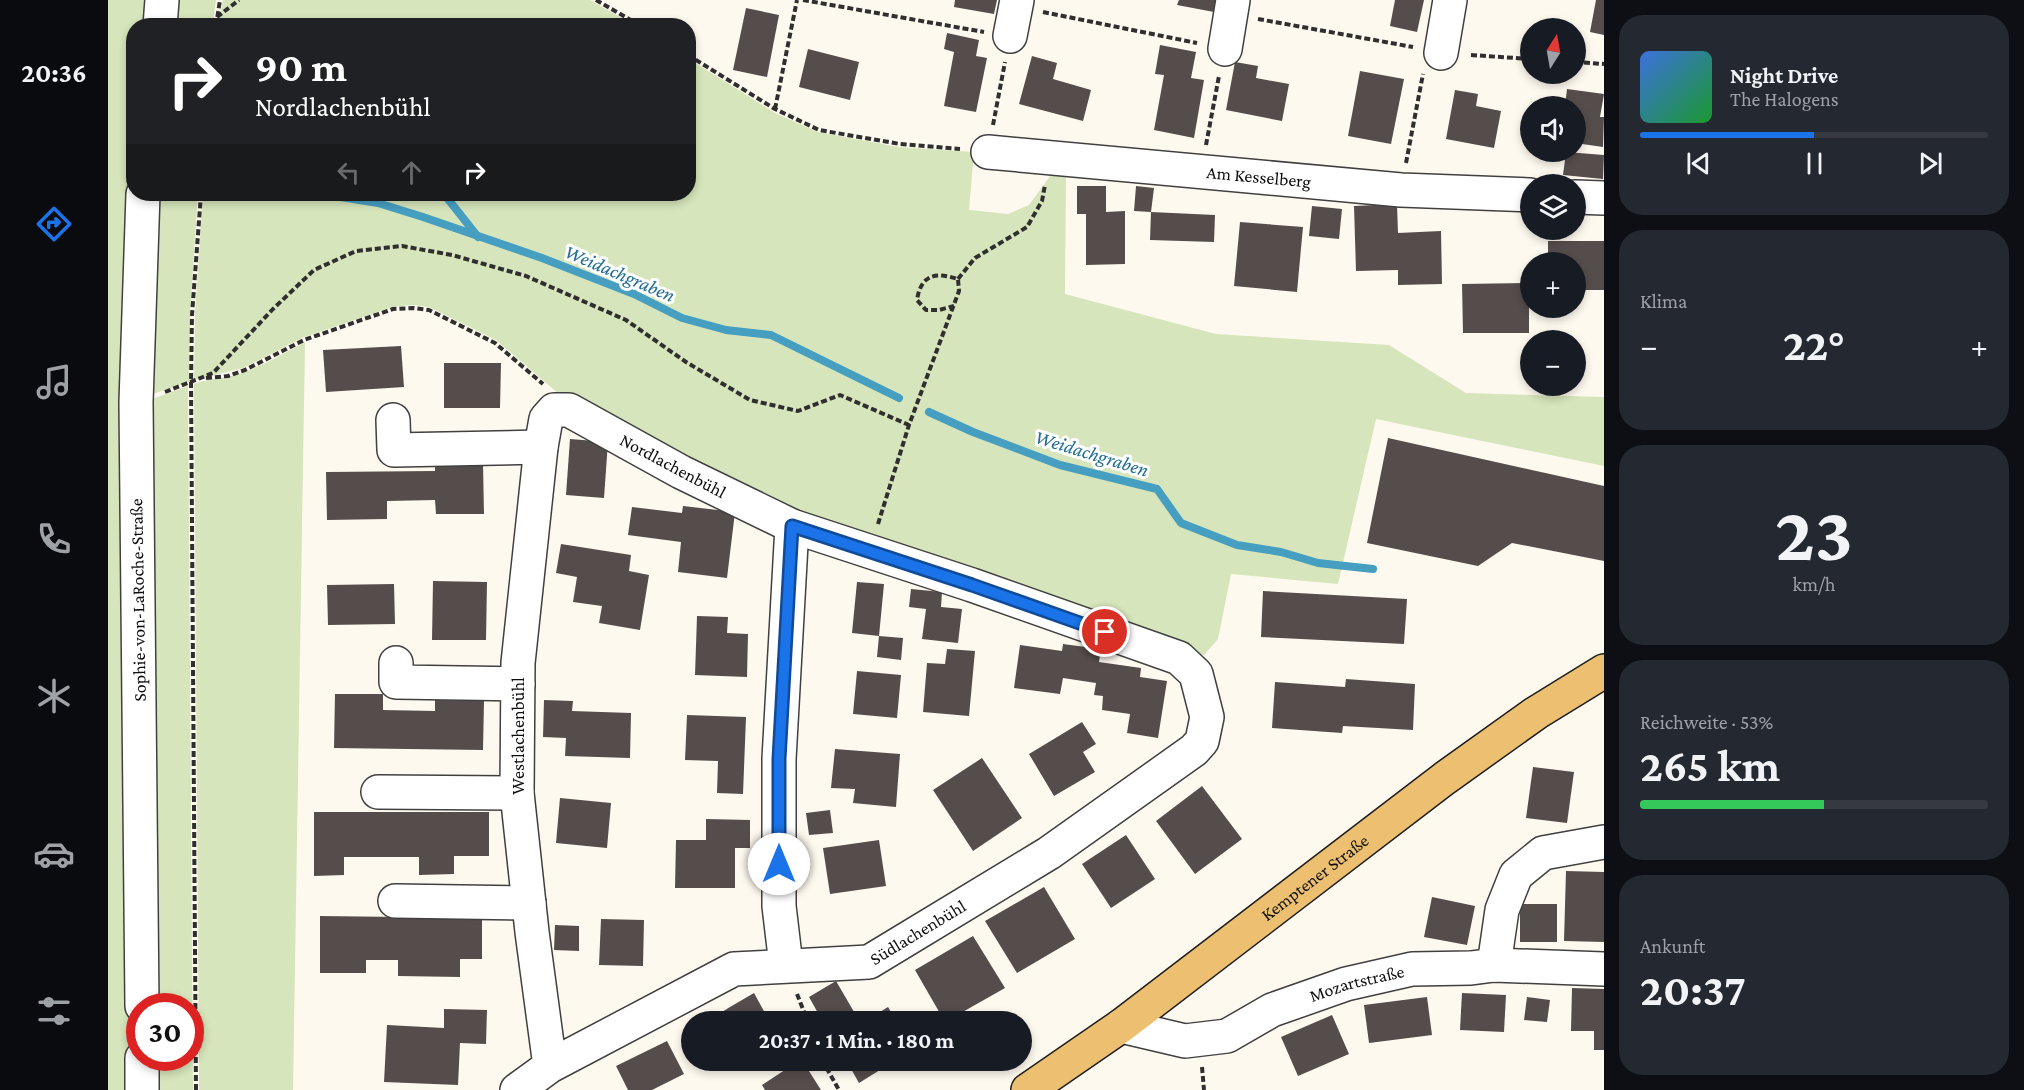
<!DOCTYPE html>
<html lang="de">
<meta charset="utf-8">
<style>
:root{--surface:#171b24;--page:#242831;--text:#f1f3f6;--muted:#9ea1a6;--line:#363941;--accent:#1a73e8}
body{margin:0;font-family:"Crimson Pro",serif;background:var(--page);color:var(--text);height:100vh;display:flex;flex-direction:column;font-size:22px;white-space:nowrap}
*{box-sizing:border-box;margin:0}
p{font-size:20px;color:var(--muted)}
.icon{flex:none;width:33px;height:33px;fill:none;stroke:currentColor;stroke-width:2;stroke-linecap:round;stroke-linejoin:round}
.map{position:relative;flex:1;overflow:hidden}
.side{display:flex;flex-direction:column;gap:15px;padding:15px;background:#0d0f14;width:420px}
.side>*{flex:none}
.hud{position:absolute;left:18px;top:18px;width:570px;height:183px;border-radius:24px;box-shadow:0 3px 9px #0003;background:#202124;color:#fff;overflow:hidden}
.needle{width:39px;rotate:11deg}
.fabs{position:absolute;left:1412px;top:18px;display:grid;gap:12px}
.fabs a{display:grid;place-items:center;width:66px;height:66px;border-radius:50%;background:var(--surface);box-shadow:0 3px 9px #0003;font-size:30px}
.speed{position:absolute;left:18px;top:993px;display:flex;gap:12px;font-size:30px;font-weight:700;text-align:center}
.speed>*{display:grid;place-content:center;width:78px;height:78px;border-radius:50%;background:var(--surface);box-shadow:0 3px 9px #0003;line-height:1}
.speed .limit{border:9px solid #d22;background:#fff;color:#111}
.pin{position:absolute;display:grid;place-items:center;width:51px;height:51px;color:#fff;margin:-26px;border:3px solid #fff;border-radius:50%;box-shadow:0 2px 6px #0007}
.me{position:absolute;width:66px;margin:-33px;rotate:0deg;stroke-linejoin:round;filter:drop-shadow(0 0 4px #0008)}
.turn{display:flex;align-items:center;gap:21px;height:126px;padding:0 30px;font-size:27px}
.turn .icon{width:78px;height:78px;stroke-width:2.5}
.turn b{display:block;font-size:42px;line-height:51px}
.lanes{display:flex;align-items:center;height:57px;padding:0 30px;background:#0003;justify-content:center;gap:30px;direction:ltr}
.lanes .off{opacity:.35}
.big{font-size:45px;font-weight:700;line-height:1.1}
.side .widget{flex:1;display:flex;flex-direction:column;justify-content:center;gap:9px;min-width:0;padding:0 21px;border-radius:24px;background:var(--page)}
.side .dial{align-items:center;gap:0}
.dial b{font-size:78px;line-height:1}
.song{display:flex;align-items:center;gap:18px}
.cover{width:72px;height:72px;border-radius:9px;background:linear-gradient(135deg,hsl(220 70% 55%),hsl(130 70% 35%))}
.played{height:6px;border-radius:3px;background:linear-gradient(90deg,var(--accent) 50%,var(--line) 50%)}
.keys{display:flex;justify-content:space-around;direction:ltr}
.heat{display:flex;justify-content:space-between;align-items:center;font-size:33px;direction:ltr}
.charge{height:9px;border-radius:4px;background:linear-gradient(90deg,#34c759 53%,var(--line) 0)}
.trip{position:absolute;left:573px;top:1011px;width:351px;height:60px;border-radius:30px;background:var(--surface);box-shadow:0 3px 9px #0003;font-weight:700;line-height:60px;text-align:center}
main{display:flex;flex:1;min-height:0}
.tabs{display:flex;flex-direction:column;width:108px;justify-content:space-around;align-items:center;background:#090b0e;color:var(--muted)}
.tabs .icon{width:42px;height:42px}
.tabs .selected{color:var(--accent)}
.tabs b{font-size:27px;color:var(--text)}
.map>svg:first-child{display:block}
.green{fill:#d6e5bb}
.lines{fill:none;stroke-linecap:round;stroke-linejoin:round}
.stream{stroke:#469ec1;stroke-width:8}
.building{fill:#554d4b}
.minor-casing{stroke:#404040;stroke-width:36}
.major-casing{stroke:#1e1e1e;stroke-width:36}
.path{stroke:#2f2f2f;stroke-width:4;stroke-dasharray:6 3;stroke-linecap:butt}
.minor{stroke:#fff;stroke-width:33}
.major{stroke:#ecc070;stroke-width:33}
.route-casing{stroke:#114b97;stroke-width:15}
.route{stroke:#1a73e8;stroke-width:10}
.labels{text-anchor:middle;dominant-baseline:central;stroke-width:6;stroke-linejoin:round;paint-order:stroke}
.street-label{font-size:18px;fill:#0d0d0d;stroke:#fff}
.water-label{font-size:20px;font-style:italic;fill:#226f94;stroke:#fff}
</style>
<main>
<nav class="tabs">
<b>20:36</b>
<svg class="icon selected" aria-label="directions" viewBox="0 0 24 24"><path d="M12 3l9 9-9 9-9-9zM9 14v-3h6M13 9l2 2-2 2"/></svg>
<svg class="icon" aria-label="music" viewBox="0 0 24 24"><path d="M9 18V5l10-2v13"/><circle cx="6" cy="18" r="3"/><circle cx="16" cy="16" r="3"/></svg>
<svg class="icon" aria-label="phone" viewBox="0 0 24 24"><path d="M5 4h4l2 5-3 2q2 4 5 5l2-3 5 2v4C11 20 4 13 5 4z"/></svg>
<svg class="icon" aria-label="climate" viewBox="0 0 24 24"><path d="M12 3v18M4 7l16 10M4 17L20 7"/></svg>
<svg class="icon" aria-label="car" viewBox="0 0 24 24"><path d="M5 17H2v-5l4-1 3-4h7l3 4 3 1v5h-3M9 17h6M6 11h13"/><circle cx="7" cy="17" r="2"/><circle cx="17" cy="17" r="2"/></svg>
<svg class="icon" aria-label="filters" viewBox="0 0 24 24"><path d="M4 7h16M4 17h16"/><circle cx="9" cy="7" r="2"/><circle cx="15" cy="17" r="2"/></svg>
</nav>
<div class="map">
<svg width="1496" height="1090" viewBox="0 0 1496 1090">
<rect width="100%" height="100%" fill="#fef9ef"/>
<g class="green">
<path d="M0,0H44L42,25L26,26V173L17,389L23,1090H0Z"/>
<path d="M62,0H108L105,25L60,26Z"/>
<path d="M115,0H482L526,25H111Z"/>
<path d="M581,59L667,113L710,132L791,147L866,152L861,210L900,214L921,205L945,172L958,173L957,294L1108,334L1281,345L1358,393L1496,397V466L1268,419L1230,584L1123,574L1110,639L1096,655L1073,652L685,520L458,400L388,340L321,307L305,305L285,307L196,337L135,368L86,380L87,313L95,194H580Z"/>
<path d="M46,194H90L82,316L81,382L36,397Z"/>
<path d="M197,342L185,1090H91L86,384C103,377 121,379 137,372C158,364 178,352 197,342Z"/>
<path d="M80,386L85,1090H41L40,1058H82V1006H40L36,402Z"/>
</g>
<g class="lines">
<g class="stream">
<path d="M214,194L270,203L315,217L434,258L526,294L574,318L618,330L663,335L791,398"/>
<path d="M336,194L370,237"/>
<path d="M821,412L865,432L952,465L1049,489L1073,523L1129,545L1173,552L1210,563L1265,569"/>
</g>
</g>
<g class="building">
<path d="M847,0H889L886,14L846,7Z"/>
<path d="M1071,0H1108L1106,12L1069,5Z"/>
<path d="M1287,0H1316L1309,32L1282,26Z"/>
<path d="M1488,0H1496V35L1482,32Z"/>
<path d="M638,8L671,15L659,77L625,70Z"/>
<path d="M839,33L871,40L868,56L879,58L868,112L836,106L846,52L836,49Z"/>
<path d="M1052,45L1088,52L1083,78L1096,80L1086,138L1046,130L1056,75L1047,74Z"/>
<path d="M700,49L751,62L742,100L691,87Z"/>
<path d="M924,56L949,63L945,79L983,90L975,121L911,104Z"/>
<path d="M1127,62L1150,66L1148,78L1181,84L1174,121L1118,110Z"/>
<path d="M1252,71L1296,79L1283,144L1240,136Z"/>
<path d="M1459,89L1496,94L1492,117H1496L1495,147L1467,143V106H1457Z"/>
<path d="M1347,90L1370,94L1368,106L1393,111L1386,148L1338,139Z"/>
<path d="M1458,152L1496,155L1495,179L1455,175Z"/>
<path d="M969,186H998V212L1017,211V264L978,265V214H969Z"/>
<path d="M1028,186L1046,188L1043,212L1107,215L1106,242L1042,240L1043,212L1026,211Z"/>
<path d="M1289,204L1290,233L1333,231L1334,284L1290,285V270L1248,271L1246,206Z"/>
<path d="M1204,206L1234,209L1231,239L1201,236Z"/>
<path d="M1132,222L1195,227L1189,292L1126,286Z"/>
<path d="M1440,241H1496V290H1467V262H1440Z"/>
<path d="M1421,283V333H1355L1354,284Z"/>
<path d="M293,346L296,387L218,392L215,350Z"/>
<path d="M336,363H393L392,408H336Z"/>
<path d="M1280,438L1496,486V561L1404,543L1370,566L1259,543Z"/>
<path d="M462,439L500,442L496,498L458,495Z"/>
<path d="M375,463L376,514H328L327,500L279,501V519L219,520L218,472L327,471V464Z"/>
<path d="M575,506L627,512L619,578L570,572L573,542L520,535L524,507L574,513Z"/>
<path d="M453,544L523,555L521,571L541,575L532,630L491,623L494,606L465,602L469,577L448,573Z"/>
<path d="M325,581L379,582L378,640H324Z"/>
<path d="M749,582L776,584L771,636L744,633Z"/>
<path d="M286,584L287,624L220,625L219,585Z"/>
<path d="M803,589L834,592L833,607L854,609L850,643L814,639L818,609L801,607Z"/>
<path d="M1155,591L1299,599L1296,644L1153,637Z"/>
<path d="M589,616L620,617L619,633L640,634L639,677L587,675Z"/>
<path d="M771,636L795,638L793,660L769,657Z"/>
<path d="M955,644L993,649L991,662L1033,668L1032,677L1059,681L1050,738L1019,733L1022,714L994,710L995,696L986,695L988,683L955,678L952,694L906,688L912,645L954,651Z"/>
<path d="M839,649L867,651L861,716L815,712L819,663L837,664Z"/>
<path d="M749,671L793,675L789,718L745,714Z"/>
<path d="M1238,679L1307,684L1305,730L1235,726L1234,733L1164,728L1167,682L1237,687Z"/>
<path d="M227,694H275V710L327,711V700L376,701L375,750L226,748Z"/>
<path d="M436,700L465,701L464,711L523,713L522,758L457,756L458,738L435,737Z"/>
<path d="M579,715L638,717L635,794L609,793L610,761L577,760Z"/>
<path d="M974,722L988,744L975,752L987,772L946,796L921,754Z"/>
<path d="M727,749L792,754L788,807L745,803L747,789L723,788Z"/>
<path d="M874,758L914,818L865,851L825,790Z"/>
<path d="M1425,767L1466,772L1459,823L1418,818Z"/>
<path d="M1094,786L1134,839L1087,874L1048,821Z"/>
<path d="M452,798L503,803L499,848L448,843Z"/>
<path d="M722,810L725,833L701,835L698,813Z"/>
<path d="M206,812H381V856H346V874L311,875V857H236V875L206,876Z"/>
<path d="M598,819L642,820V848H627V888H567L568,840H598Z"/>
<path d="M1018,835L1047,879L1003,908L974,864Z"/>
<path d="M771,840L778,886L722,894L715,848Z"/>
<path d="M1458,871L1496,872V942L1456,941Z"/>
<path d="M936,887L967,939L909,973L877,921Z"/>
<path d="M1324,897L1367,906L1359,945L1316,937Z"/>
<rect x="1412" y="904" width="37" height="38"/>
<path d="M212,916L374,918V959H352V977L290,976V960H258V973H212Z"/>
<path d="M493,919L536,920L535,966L491,965Z"/>
<path d="M447,925L471,926V951L446,950Z"/>
<path d="M865,936L897,988L837,1022L807,970Z"/>
<path d="M728,981L752,1022H715L701,997Z"/>
<path d="M1464,988L1496,989V1050H1486V1031H1463Z"/>
<path d="M646,993L662,1022H598L622,1007Z"/>
<path d="M1354,993L1398,995L1396,1032L1352,1030Z"/>
<path d="M1319,997L1324,1035L1261,1043L1256,1005Z"/>
<path d="M1419,997L1442,1000L1439,1022L1416,1020Z"/>
<path d="M780,1007L789,1022H756Z"/>
<path d="M336,1009L379,1010L378,1044L352,1043L350,1085L276,1082L279,1025L336,1028Z"/>
<path d="M1224,1015L1241,1054L1190,1076L1173,1037Z"/>
<path d="M559,1041L576,1074L544,1090H520L508,1066Z"/>
<path d="M692,1060H694L713,1090H657L654,1085Z"/>
<path d="M738,1060H788L751,1083Z"/>
</g>
<g class="lines">
<g class="minor-casing">
<g id="minor">
<path d="M52,26L54,0"/>
<path d="M902,36L909,0"/>
<path d="M1117,49L1125,0"/>
<path d="M1333,53L1342,0"/>
<path id="s1" d="M880,152L1293,190L1422,195"/>
<path d="M1467,197L1496,198"/>
<path d="M285,420L286,450L433,447"/>
<path d="M288,663V682L410,684"/>
<path d="M270,792L409,793"/>
<path d="M287,901L421,903"/>
<path d="M678,965L671,906V759L684,526"/>
<path d="M1386,965L1394,910L1408,875L1435,853L1496,842"/>
<path d="M34,1006L28,402L35,194"/>
<path id="s2" d="M1013,1026L1077,1041L1119,1036L1164,1010L1238,984L1304,969L1363,968L1386,965L1496,969"/>
<path d="M34,1058V1090"/>
<path id="s3" d="M409,1090L442,1066L626,969L761,962L941,853L1086,750L1094,741L1099,717L1088,674L1071,658L864,585L684,526L573,472L461,410H446L438,419L433,447L410,663L409,793L424,932L442,1066"/>
</g>
</g>
<g class="major-casing">
<g id="major">
<path id="s4" d="M920,1090L1013,1026L1337,778L1428,713L1496,671"/>
</g>
</g>
<g class="path">
<path d="M488,0L533,26"/>
<path d="M695,0L876,32"/>
<path d="M935,12L1089,43"/>
<path d="M109,17L131,0"/>
<path d="M1150,19L1305,47"/>
<path d="M108,26L112,0"/>
<path d="M580,55L667,109L711,130L792,144L852,149"/>
<path d="M1363,55L1422,59"/>
<path d="M1467,62L1496,64"/>
<path d="M667,109L689,0"/>
<path d="M885,125L897,62"/>
<path d="M1098,145L1111,76"/>
<path d="M1298,163L1315,74"/>
<path d="M850,279L867,258L919,227L934,201L937,185"/>
<path d="M98,378L120,376L137,370L196,340L285,309L305,308L321,310L387,343L435,384"/>
<path d="M57,392L105,373L165,309L206,270L248,251L294,246L344,255L418,276L518,320L578,362L642,400L690,411L732,395L801,425"/>
<path d="M770,524L801,425L851,291L850,279C828,272 813,274 809,300L818,310H831L846,306"/>
<path d="M689,994L700,1022"/>
<path d="M714,1060L731,1090"/>
<path d="M1094,1067L1096,1090"/>
<path d="M88,1090L83,383L84,315L93,194"/>
</g>
<use href="#minor" class="minor"/>
<use href="#major" class="major"/>
</g>
<g class="lines">
<g class="route-casing">
<path id="route" d="M671,864V759L684,526L864,585L997,632"/>
</g>
<use href="#route" class="route"/>
</g>
<g class="labels">
<g class="street-label">
<text stroke="none"><textPath href="#s1" startOffset="272">Am Kesselberg</textPath></text>
<text transform="translate(565 466) rotate(28)">Nordlachenbühl</text>
<text transform="translate(30 600) rotate(-91)">Sophie-von-LaRoche-Straße</text>
<text transform="translate(410 736) rotate(-90)">Westlachenbühl</text>
<text stroke="none"><textPath href="#s4" startOffset="357">Kemptener Straße</textPath></text>
<text stroke="none"><textPath href="#s3" startOffset="441">Südlachenbühl</textPath></text>
<text stroke="none"><textPath href="#s2" startOffset="249">Mozartstraße</textPath></text>
</g>
<g class="water-label">
<text transform="translate(512 273) rotate(23)">Weidachgraben</text>
<text transform="translate(984 453) rotate(17)">Weidachgraben</text>
</g>
</g>
</svg>
<div class="fabs">
<a><svg class="needle" viewBox="-14 -14 28 28"><path d="M0-13l5 13h-10z" fill="#e53935"/><path d="M0 13l5-13h-10z" fill="#9ea1a6"/></svg></a>
<a><svg class="icon" aria-label="sound" viewBox="0 0 24 24"><path d="M4 9h4l5-4v14l-5-4H4zM17 9q2 3 0 6"/></svg></a>
<a><svg class="icon" aria-label="layers" viewBox="0 0 24 24"><path d="M12 4l9 5-9 5-9-5zM3 14l9 5 9-5"/></svg></a>
<a>+</a>
<a>−</a>
</div>
<div class="speed"><div class="limit">30</div></div>
<div class="pin" style="left:997px;top:632px;background:#d93025"><svg class="icon" aria-label="arrive" viewBox="0 0 24 24"><path d="M6 21V4h12l-3 4 3 4H6"/></svg></div>
<svg class="me" style="left:671px;top:864px" viewBox="-20 -20 40 40"><circle r="19" fill="#fff"/><path d="M0-13L10 11 0 6-10 11z" fill="#1a73e8"/></svg>
<div class="trip">20:37 · 1 Min. · 180 m</div>
<div class="hud">
<div class="turn"><svg class="icon" aria-label="right" viewBox="0 0 24 24"><path d="M7 20v-9h11M14 6l5 5-5 5"/></svg><div><b>90 m</b>Nordlachenbühl</div></div>
<div class="lanes"><svg class="icon off" aria-label="left" viewBox="0 0 24 24"><path d="M17 20v-9H6M10 6l-5 5 5 5"/></svg><svg class="icon off" aria-label="ahead" viewBox="0 0 24 24"><path d="M12 20V5M6 11l6-6 6 6"/></svg><svg class="icon" aria-label="right" viewBox="0 0 24 24"><path d="M7 20v-9h11M14 6l5 5-5 5"/></svg></div>
</div>
</div>
<section class="side">
<div class="widget">
<div class="song"><i class="cover"></i><div><b>Night Drive</b><p>The Halogens</p></div></div>
<div class="played"></div>
<div class="keys"><svg class="icon" aria-label="previous" viewBox="0 0 24 24"><path d="M18 5L8 12l10 7zM5 5v14"/></svg><svg class="icon" aria-label="pause" viewBox="0 0 24 24"><path d="M8 5v14M16 5v14"/></svg><svg class="icon" aria-label="next" viewBox="0 0 24 24"><path d="M6 5l10 7-10 7zM19 5v14"/></svg></div>
</div>
<div class="widget"><p>Klima</p>
<div class="heat"><a>−</a><b class="big">22°</b><a>+</a></div>
</div>
<div class="widget dial"><b>23</b><p>km/h</p></div>
<div class="widget"><p>Reichweite · 53%</p><b class="big">265 km</b><div class="charge"></div></div>
<div class="widget"><p>Ankunft</p><b class="big">20:37</b></div>
</section>
</main>
